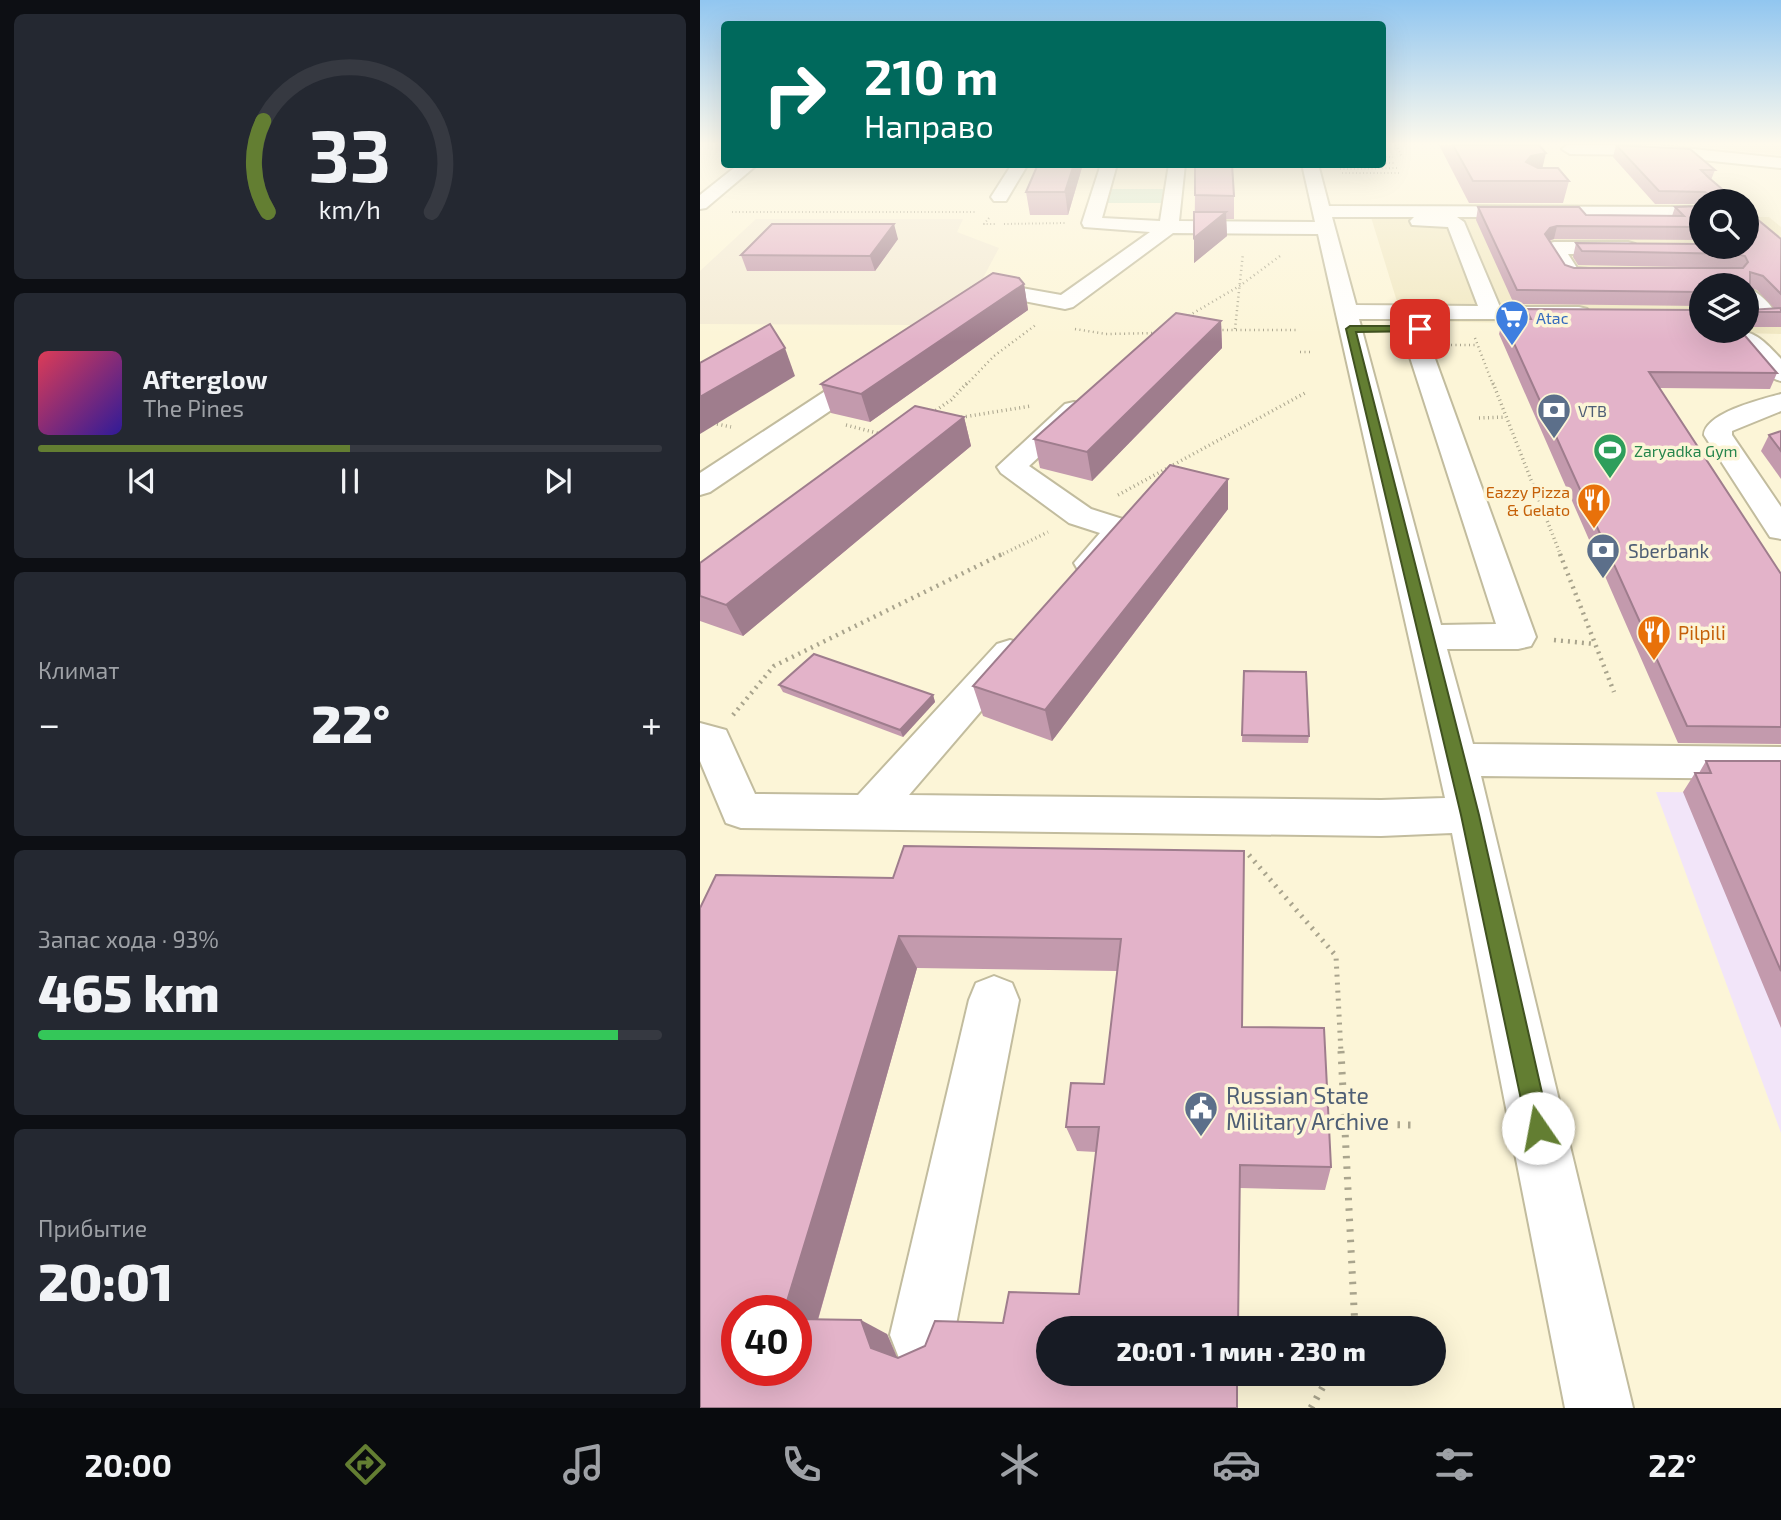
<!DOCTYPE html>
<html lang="ru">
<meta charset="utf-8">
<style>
:root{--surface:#171b24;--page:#242831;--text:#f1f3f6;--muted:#9ea1a6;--line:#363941;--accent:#637e32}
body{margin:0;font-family:"Exo 2",sans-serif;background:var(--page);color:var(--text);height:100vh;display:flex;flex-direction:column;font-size:26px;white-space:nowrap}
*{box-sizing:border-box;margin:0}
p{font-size:23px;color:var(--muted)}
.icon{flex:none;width:38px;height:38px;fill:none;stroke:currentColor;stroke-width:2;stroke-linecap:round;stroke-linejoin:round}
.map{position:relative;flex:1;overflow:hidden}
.drawer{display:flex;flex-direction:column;gap:14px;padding:14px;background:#0d0f14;width:700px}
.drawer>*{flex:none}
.top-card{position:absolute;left:21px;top:21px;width:665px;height:147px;border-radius:7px;box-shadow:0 7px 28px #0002;background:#00695c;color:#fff;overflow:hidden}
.fabs{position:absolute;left:989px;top:189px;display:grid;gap:14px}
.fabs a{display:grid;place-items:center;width:70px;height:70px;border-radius:50%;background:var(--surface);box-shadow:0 7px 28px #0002;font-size:35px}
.speed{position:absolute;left:21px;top:1295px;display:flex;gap:14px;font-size:35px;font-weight:700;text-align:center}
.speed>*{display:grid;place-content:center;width:91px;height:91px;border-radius:50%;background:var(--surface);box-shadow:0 7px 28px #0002;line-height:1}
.speed .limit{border:10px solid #d22;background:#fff;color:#111}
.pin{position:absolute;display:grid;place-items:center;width:60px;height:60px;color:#fff;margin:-30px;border-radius:14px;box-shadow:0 4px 10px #0006}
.me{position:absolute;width:77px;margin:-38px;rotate:348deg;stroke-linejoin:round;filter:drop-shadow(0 0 5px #0008)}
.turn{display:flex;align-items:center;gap:24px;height:147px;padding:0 28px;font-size:32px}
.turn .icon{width:91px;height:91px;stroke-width:2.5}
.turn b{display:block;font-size:49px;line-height:60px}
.big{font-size:52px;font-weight:800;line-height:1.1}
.drawer .card{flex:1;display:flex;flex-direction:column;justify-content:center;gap:10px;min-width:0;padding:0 24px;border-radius:10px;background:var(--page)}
.drawer .dial{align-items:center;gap:0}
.dial svg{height:182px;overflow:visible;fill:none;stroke:var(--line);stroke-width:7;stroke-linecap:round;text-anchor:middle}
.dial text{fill:var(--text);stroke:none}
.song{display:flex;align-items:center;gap:21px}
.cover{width:84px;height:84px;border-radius:10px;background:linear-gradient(135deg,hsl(350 70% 55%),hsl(250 70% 35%))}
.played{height:7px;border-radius:4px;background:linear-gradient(90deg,var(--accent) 50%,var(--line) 50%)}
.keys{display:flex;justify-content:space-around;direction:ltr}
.heat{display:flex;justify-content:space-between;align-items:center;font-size:38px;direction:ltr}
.charge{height:10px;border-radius:5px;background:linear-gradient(90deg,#34c759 93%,var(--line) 0)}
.trip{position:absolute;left:336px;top:1316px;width:410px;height:70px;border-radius:35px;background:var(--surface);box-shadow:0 7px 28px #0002;font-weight:800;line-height:70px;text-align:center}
.dock{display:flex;height:112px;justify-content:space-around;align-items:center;background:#090b0e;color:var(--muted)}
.dock .icon{width:49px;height:49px}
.dock .active{color:var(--accent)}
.dock b{font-size:32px;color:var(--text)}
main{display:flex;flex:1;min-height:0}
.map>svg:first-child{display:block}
.built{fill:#f1e8c2}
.industrial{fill:#f2e5f9}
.education{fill:#f3ead4}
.green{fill:#cce2c7}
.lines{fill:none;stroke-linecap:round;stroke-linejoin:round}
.minor-casing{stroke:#c2bc9e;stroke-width:4}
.path-far5{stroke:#a9a48d;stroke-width:2;stroke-dasharray:1 2.5;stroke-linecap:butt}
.path-far4{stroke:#a9a48d;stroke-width:2.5;stroke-dasharray:1 3.5;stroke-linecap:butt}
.path-far3{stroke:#a9a48d;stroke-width:3.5;stroke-dasharray:1 3.5;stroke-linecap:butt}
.path-far2{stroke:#a9a48d;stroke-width:4.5;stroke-dasharray:2 5;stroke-linecap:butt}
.path-far1{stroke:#a9a48d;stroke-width:5;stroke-dasharray:2 6;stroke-linecap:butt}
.path{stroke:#a9a48d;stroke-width:7;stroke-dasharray:2.5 8;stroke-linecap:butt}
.minor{fill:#fff;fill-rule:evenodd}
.wall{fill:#c39aad;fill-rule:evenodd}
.shaded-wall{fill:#9f7d8d}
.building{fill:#e3b3c9;stroke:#9f7d8d;stroke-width:2;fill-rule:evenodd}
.route{fill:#637e32;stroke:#405220;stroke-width:2}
.labels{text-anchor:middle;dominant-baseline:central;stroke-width:7;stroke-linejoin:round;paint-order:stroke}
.far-shop-label{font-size:16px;fill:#366cbe;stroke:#fcf5d7;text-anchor:start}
.far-service-label{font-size:16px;fill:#4e5e75;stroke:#fcf5d7;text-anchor:start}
.far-leisure-label{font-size:16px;fill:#27864d;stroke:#fcf5d7;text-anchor:start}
.far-food-label{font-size:16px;fill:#c56008;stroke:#fcf5d7;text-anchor:end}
.service-label{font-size:19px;fill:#4e5e75;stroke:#fcf5d7;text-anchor:start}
.food-label{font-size:19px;fill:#c56008;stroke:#fcf5d7;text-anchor:start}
.near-service-label{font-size:23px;fill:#4e5e75;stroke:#fcf5d7;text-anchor:start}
</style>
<main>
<section class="drawer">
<div class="card dial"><svg viewBox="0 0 100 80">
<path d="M14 69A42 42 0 1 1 86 69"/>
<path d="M14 69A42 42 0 0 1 12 29" stroke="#637e32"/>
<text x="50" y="56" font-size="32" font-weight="700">33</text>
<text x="50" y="72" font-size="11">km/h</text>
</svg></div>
<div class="card">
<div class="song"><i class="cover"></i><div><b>Afterglow</b><p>The Pines</p></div></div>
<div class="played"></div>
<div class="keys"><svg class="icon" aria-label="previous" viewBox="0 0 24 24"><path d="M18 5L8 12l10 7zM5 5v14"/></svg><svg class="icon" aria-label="pause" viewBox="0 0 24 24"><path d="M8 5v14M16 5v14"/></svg><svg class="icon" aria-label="next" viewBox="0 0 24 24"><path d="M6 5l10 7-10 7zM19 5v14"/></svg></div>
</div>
<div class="card"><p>Климат</p>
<div class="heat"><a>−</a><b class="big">22°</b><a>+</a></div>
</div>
<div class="card"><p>Запас хода · 93%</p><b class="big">465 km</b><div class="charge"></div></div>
<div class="card"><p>Прибытие</p><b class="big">20:01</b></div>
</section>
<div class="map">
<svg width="1081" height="1408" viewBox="0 0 1081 1408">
<rect width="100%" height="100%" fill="#fcf5d7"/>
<g class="built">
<path d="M983,145H1081V155Z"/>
<path d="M670,214L1001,217V247H1046L1047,217H1069L1081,227V334L1041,333L1039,331H1046V285H1001V326L703,321Z"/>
</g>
<path class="industrial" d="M956,792L1081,793V1133Z"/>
<path class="education" d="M56,219H263L257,232L299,248L283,278L211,325L0,324V271Z"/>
<path class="green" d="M410,189H467L465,203H406Z"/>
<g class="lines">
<g class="minor-casing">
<g id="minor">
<path d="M867,145H954L1081,158V168L954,155L870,154L862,149Z"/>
<path d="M39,164H58L6,208L0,209V195Z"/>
<path d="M312,164H328L306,201H294L291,197Z"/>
<path d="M401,164H417L402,218L460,221L469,164H485L479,221L615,222L602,164H618L629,206L1001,207V217H757L764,222L800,307H879L887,309L890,314L887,319H659L741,625L796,624L707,348L697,340L690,329L694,324C709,320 721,333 730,345L836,637L831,646L818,649H747L773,744L1081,747V779L781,776L933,1408H865L752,833L681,836L41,828L26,823L0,761V723L26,730L55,794L158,795L297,644L310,640L323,644L328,653L323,662L209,795L681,800L745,798L618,234L473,233L373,307L365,309L298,296L279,306L271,304L268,299L286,284L294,283L361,295L450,232L384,227L382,223ZM632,217H714L710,221L712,225L748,227L778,306L656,305Z"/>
<path d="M854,242H928L935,244L938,248L935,252L928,254H868L877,268L913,271L916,275L913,279C899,283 878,282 864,278L844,248L847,244Z"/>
<path d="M1046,288C1059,291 1071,305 1078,316L1075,321L1046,323Z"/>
<path d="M1006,331C1047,329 1053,328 1081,359V381C1062,377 1059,356 1044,346C1032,339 1015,343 1006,331Z"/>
<path d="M171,365L180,367L183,372L180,377L10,492L0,495V473L162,367Z"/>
<path d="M1081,394V411L1032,431V435L1081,507V539L1070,537L1004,435C1005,413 1062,399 1081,394Z"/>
<path d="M374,402L383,404L387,410L383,416L329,466L391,509L432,522L437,529L402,570L390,573L378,570L374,563L400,533L369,523L301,473L297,467L365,404Z"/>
<path d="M294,976L312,983L319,1000L254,1335L245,1358L222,1367L199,1358L190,1335L269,1000L276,983Z"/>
</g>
</g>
<g class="path-far5">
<path d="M696,145L702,157"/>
<path d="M682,157H693"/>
<path d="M682,163H696"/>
<path d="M640,169L698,168"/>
<path d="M642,173H700"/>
<path d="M32,212H276"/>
<path d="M289,218L284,224H296"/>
<path d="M304,224L366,223"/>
</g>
<g class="path-far4">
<path d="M485,318L541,285L580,256"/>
<path d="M375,329L406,334L457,333"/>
<path d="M535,329L543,253"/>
<path d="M518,330H598"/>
<path d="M775,338L793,385"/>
<path d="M751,345H778"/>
<path d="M600,352H612"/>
<path d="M266,385L294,356L337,324"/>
</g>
<g class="path-far3">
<path d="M793,383L861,556"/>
<path d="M232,413L251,400L267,383"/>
<path d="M257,418L331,406"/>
<path d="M779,418L806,417"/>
<path d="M17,424L31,427"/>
<path d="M146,425L181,434"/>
<path d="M418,495L605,393"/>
<path d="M299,556L348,532"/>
</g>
<g class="path-far2">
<path d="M860,554L914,692"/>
<path d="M854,640L895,644"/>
<path d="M33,715L74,666L302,554"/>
</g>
<path class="path-far1" d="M549,855L636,956L641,1053"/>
<g class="path">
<path d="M641,1051L655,1328"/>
<path d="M624,1124L712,1125"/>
<path d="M611,1408L630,1374"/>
</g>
<use href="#minor" class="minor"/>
</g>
<g class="wall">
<path d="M739,145H839L842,168L869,181L863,203H769Z"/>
<path d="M916,145L1015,170L1011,180L1036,201H1001V204H955L913,157Z"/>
<path d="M169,164H251L250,167H169Z"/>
<path d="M338,164H383L368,215H330L326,192Z"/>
<path d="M495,195L534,196V219H526L527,236L494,263Z"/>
<path d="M1001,206V240L854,239L849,241L865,265L874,268H1033L878,265L873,257L876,243L1001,247L1081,239V327H1046V285H1001V306L814,304L776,220L778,207L886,215L972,216L975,207ZM1050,288L1057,290L1074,308L1050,310Z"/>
<path d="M198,239L175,271H47L41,255Z"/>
<path d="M324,284L328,310L170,422L131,413L121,384Z"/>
<path d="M826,309L1077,373L1070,389L959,388L1081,574V744L978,743L799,334L803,319H824Z"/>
<path d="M521,321L522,348L392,481L340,468L334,439Z"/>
<path d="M264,417L271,446L43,636L0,621V563Z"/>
<path d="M1081,431V479L1061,451L1069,435Z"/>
<path d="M528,479V509L352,741L283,716L273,686Z"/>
<path d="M544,671L609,736L608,743L542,742Z"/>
<path d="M79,685L233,695L235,702L203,737L83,692Z"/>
<path d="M1006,761H1081V1028L983,792L995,773H999Z"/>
<path d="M544,851L542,1027L631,1167L625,1190L540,1188L538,1328L0,1408L193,878ZM217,968L417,971L404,1084L366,1127L377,1151L396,1152L379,1294L303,1323L198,1358L197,1357L187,1334L118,1320Z"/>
</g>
<g class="shaded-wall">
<path d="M846,153L841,174L826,162L831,156Z"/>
<path d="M374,164H383L368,215L365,192Z"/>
<path d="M526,212L527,236L494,263V238Z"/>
<path d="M194,224L198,239L175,271L170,256Z"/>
<path d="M857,226L854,239L846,241L845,234L850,228Z"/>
<path d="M324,284L328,310L170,422L161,394Z"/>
<path d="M521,321L522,348L392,481L387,452Z"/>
<path d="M85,348L95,376L0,434V397Z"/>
<path d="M264,417L271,446L43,636L26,605Z"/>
<path d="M528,479V509L352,741L345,710Z"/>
<path d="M233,695L235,702L203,737L200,730Z"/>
<path d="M199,936L217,968L114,1333L96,1326V1311H84Z"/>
<path d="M161,1320L187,1334L198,1360L171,1348Z"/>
</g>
<g class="building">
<path d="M753,145H839L846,153L831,156L826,162L838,168H858L869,181H773Z"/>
<path d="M916,145L990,149L1015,170H1001L1008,177L1036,201H1008V194L1005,192L959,191Z"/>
<path d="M338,164H374L365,192H326Z"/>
<path d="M495,164H532L534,196L495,195Z"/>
<path d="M1001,206V227L857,226L850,228L845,234L865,265L874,268H1043L1048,262L1045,256L1036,254L882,251L876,243L1001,244V247H1046V210L1081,239V294L1063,276L1050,272V310L1081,308V312H1046V285H1001V292L817,290L778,207H879L886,215L984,216L975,207Z"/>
<path d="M494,212H526L494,238Z"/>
<path d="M72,224H194L170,256L41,255Z"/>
<path d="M293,273L319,278L324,284L161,394L121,384Z"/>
<path d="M826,309L1001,310V331H1041L1077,373L949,372L1081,574V727L987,726L803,319H831Z"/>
<path d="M476,313L521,321L387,452L334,439Z"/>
<path d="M70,324L85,348L0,397V363Z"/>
<path d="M215,406L264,417L26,605L0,596V563Z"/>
<path d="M1081,431V451L1069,435Z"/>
<path d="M470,465L528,479L345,710L273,686Z"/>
<path d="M114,654L233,695L200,730L79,685Z"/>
<path d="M544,671L606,672L609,736L542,735Z"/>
<path d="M1006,761H1081V971L995,773H1011Z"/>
<path d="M204,846L544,851L542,1027L624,1028L631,1167L540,1165L538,1328H348V1374H537V1408H0V908L16,875L193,878ZM199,936L421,939L404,1084L371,1083L366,1127H399L379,1294L309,1292L303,1323L235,1321L225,1346L198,1358L171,1348L161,1320L96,1319V1370H37V1311H84Z"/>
</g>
<linearGradient id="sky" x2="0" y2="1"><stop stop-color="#91c6f0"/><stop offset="0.42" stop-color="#fefaed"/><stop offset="1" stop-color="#fefaed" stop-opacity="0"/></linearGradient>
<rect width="1081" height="342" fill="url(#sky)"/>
<path class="route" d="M720,326L724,327V331L656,332L779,815L850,1128L846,1136L838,1139L830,1136L827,1128L761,815L646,329L650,326Z"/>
<defs>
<g id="supermarket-pin" transform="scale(1.75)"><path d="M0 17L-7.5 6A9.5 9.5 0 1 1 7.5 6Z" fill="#3f7fe0" stroke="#fcf5d7"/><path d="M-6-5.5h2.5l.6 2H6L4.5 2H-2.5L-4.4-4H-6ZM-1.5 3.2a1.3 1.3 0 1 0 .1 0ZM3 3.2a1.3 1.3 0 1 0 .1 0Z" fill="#fff"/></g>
<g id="bank-pin" transform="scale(1.75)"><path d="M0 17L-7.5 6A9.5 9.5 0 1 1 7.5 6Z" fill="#5c6f8a" stroke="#fcf5d7"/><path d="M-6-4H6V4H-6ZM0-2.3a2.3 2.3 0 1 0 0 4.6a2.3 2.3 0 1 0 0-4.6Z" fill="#fff"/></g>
<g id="stadium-pin" transform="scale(1.75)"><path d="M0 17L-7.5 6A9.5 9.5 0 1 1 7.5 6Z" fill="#2e9e5b" stroke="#fcf5d7"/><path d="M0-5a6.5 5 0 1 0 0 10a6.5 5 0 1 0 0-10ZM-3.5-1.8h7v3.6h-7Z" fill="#fff"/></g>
<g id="restaurant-pin" transform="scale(1.75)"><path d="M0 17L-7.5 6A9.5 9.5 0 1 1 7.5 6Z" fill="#e8710a" stroke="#fcf5d7"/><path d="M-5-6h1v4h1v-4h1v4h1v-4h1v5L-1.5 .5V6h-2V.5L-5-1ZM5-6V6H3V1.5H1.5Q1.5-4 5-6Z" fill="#fff"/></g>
<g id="civic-pin" transform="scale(1.75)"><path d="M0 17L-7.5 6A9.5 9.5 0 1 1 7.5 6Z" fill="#5c6f8a" stroke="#fcf5d7"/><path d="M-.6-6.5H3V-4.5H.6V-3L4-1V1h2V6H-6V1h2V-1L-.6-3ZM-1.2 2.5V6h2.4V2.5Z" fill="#fff"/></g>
</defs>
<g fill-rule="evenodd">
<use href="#supermarket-pin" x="812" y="317"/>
<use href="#bank-pin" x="854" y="410"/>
<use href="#stadium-pin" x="910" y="450"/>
<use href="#restaurant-pin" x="894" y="500"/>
<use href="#bank-pin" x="903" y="550"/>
<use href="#restaurant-pin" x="954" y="632"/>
<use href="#civic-pin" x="501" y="1108"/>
</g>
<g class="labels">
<g class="far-shop-label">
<text x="836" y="317">Atac</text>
</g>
<g class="far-service-label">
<text x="878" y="410">VTB</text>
</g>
<g class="far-leisure-label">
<text x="934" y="450">Zaryadka Gym</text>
</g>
<g class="far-food-label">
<text x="870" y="491">Eazzy Pizza<tspan x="870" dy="18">&amp; Gelato</tspan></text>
</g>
<g class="service-label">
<text x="928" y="550">Sberbank</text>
</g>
<g class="food-label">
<text x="978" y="632">Pilpili</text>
</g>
<g class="near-service-label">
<text x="526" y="1095">Russian State<tspan x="526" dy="26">Military Archive</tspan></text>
</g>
</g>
</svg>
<div class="fabs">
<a><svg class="icon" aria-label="search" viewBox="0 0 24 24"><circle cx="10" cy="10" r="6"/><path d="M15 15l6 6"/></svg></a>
<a><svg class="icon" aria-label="layers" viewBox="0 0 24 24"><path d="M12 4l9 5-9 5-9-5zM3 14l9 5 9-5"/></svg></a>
</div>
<div class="speed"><div class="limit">40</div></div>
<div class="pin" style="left:720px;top:329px;background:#d93025"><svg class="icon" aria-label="arrive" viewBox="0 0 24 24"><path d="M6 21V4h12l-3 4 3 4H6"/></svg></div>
<svg class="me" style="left:838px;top:1128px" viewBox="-20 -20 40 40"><circle r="19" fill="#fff"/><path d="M0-13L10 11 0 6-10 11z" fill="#637e32"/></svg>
<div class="trip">20:01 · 1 мин · 230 m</div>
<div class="top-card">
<div class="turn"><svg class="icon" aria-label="right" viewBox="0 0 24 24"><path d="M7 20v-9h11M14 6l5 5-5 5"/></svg><div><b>210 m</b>Направо</div></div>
</div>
</div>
</main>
<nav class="dock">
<b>20:00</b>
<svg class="icon active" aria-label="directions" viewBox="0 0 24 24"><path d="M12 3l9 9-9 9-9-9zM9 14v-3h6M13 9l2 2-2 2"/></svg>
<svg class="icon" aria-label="music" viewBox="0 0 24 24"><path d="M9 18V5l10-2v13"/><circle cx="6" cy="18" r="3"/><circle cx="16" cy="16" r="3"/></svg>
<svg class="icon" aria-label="phone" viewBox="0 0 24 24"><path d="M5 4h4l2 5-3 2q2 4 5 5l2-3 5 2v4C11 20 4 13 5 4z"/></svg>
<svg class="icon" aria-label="climate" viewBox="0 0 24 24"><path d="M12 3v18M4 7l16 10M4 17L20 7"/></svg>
<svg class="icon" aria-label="car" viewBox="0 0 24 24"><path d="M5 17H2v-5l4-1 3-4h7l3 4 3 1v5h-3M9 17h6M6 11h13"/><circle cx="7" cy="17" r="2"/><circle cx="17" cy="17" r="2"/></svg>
<svg class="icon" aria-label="filters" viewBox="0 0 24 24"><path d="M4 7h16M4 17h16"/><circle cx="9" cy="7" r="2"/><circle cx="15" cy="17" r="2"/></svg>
<b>22°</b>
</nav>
